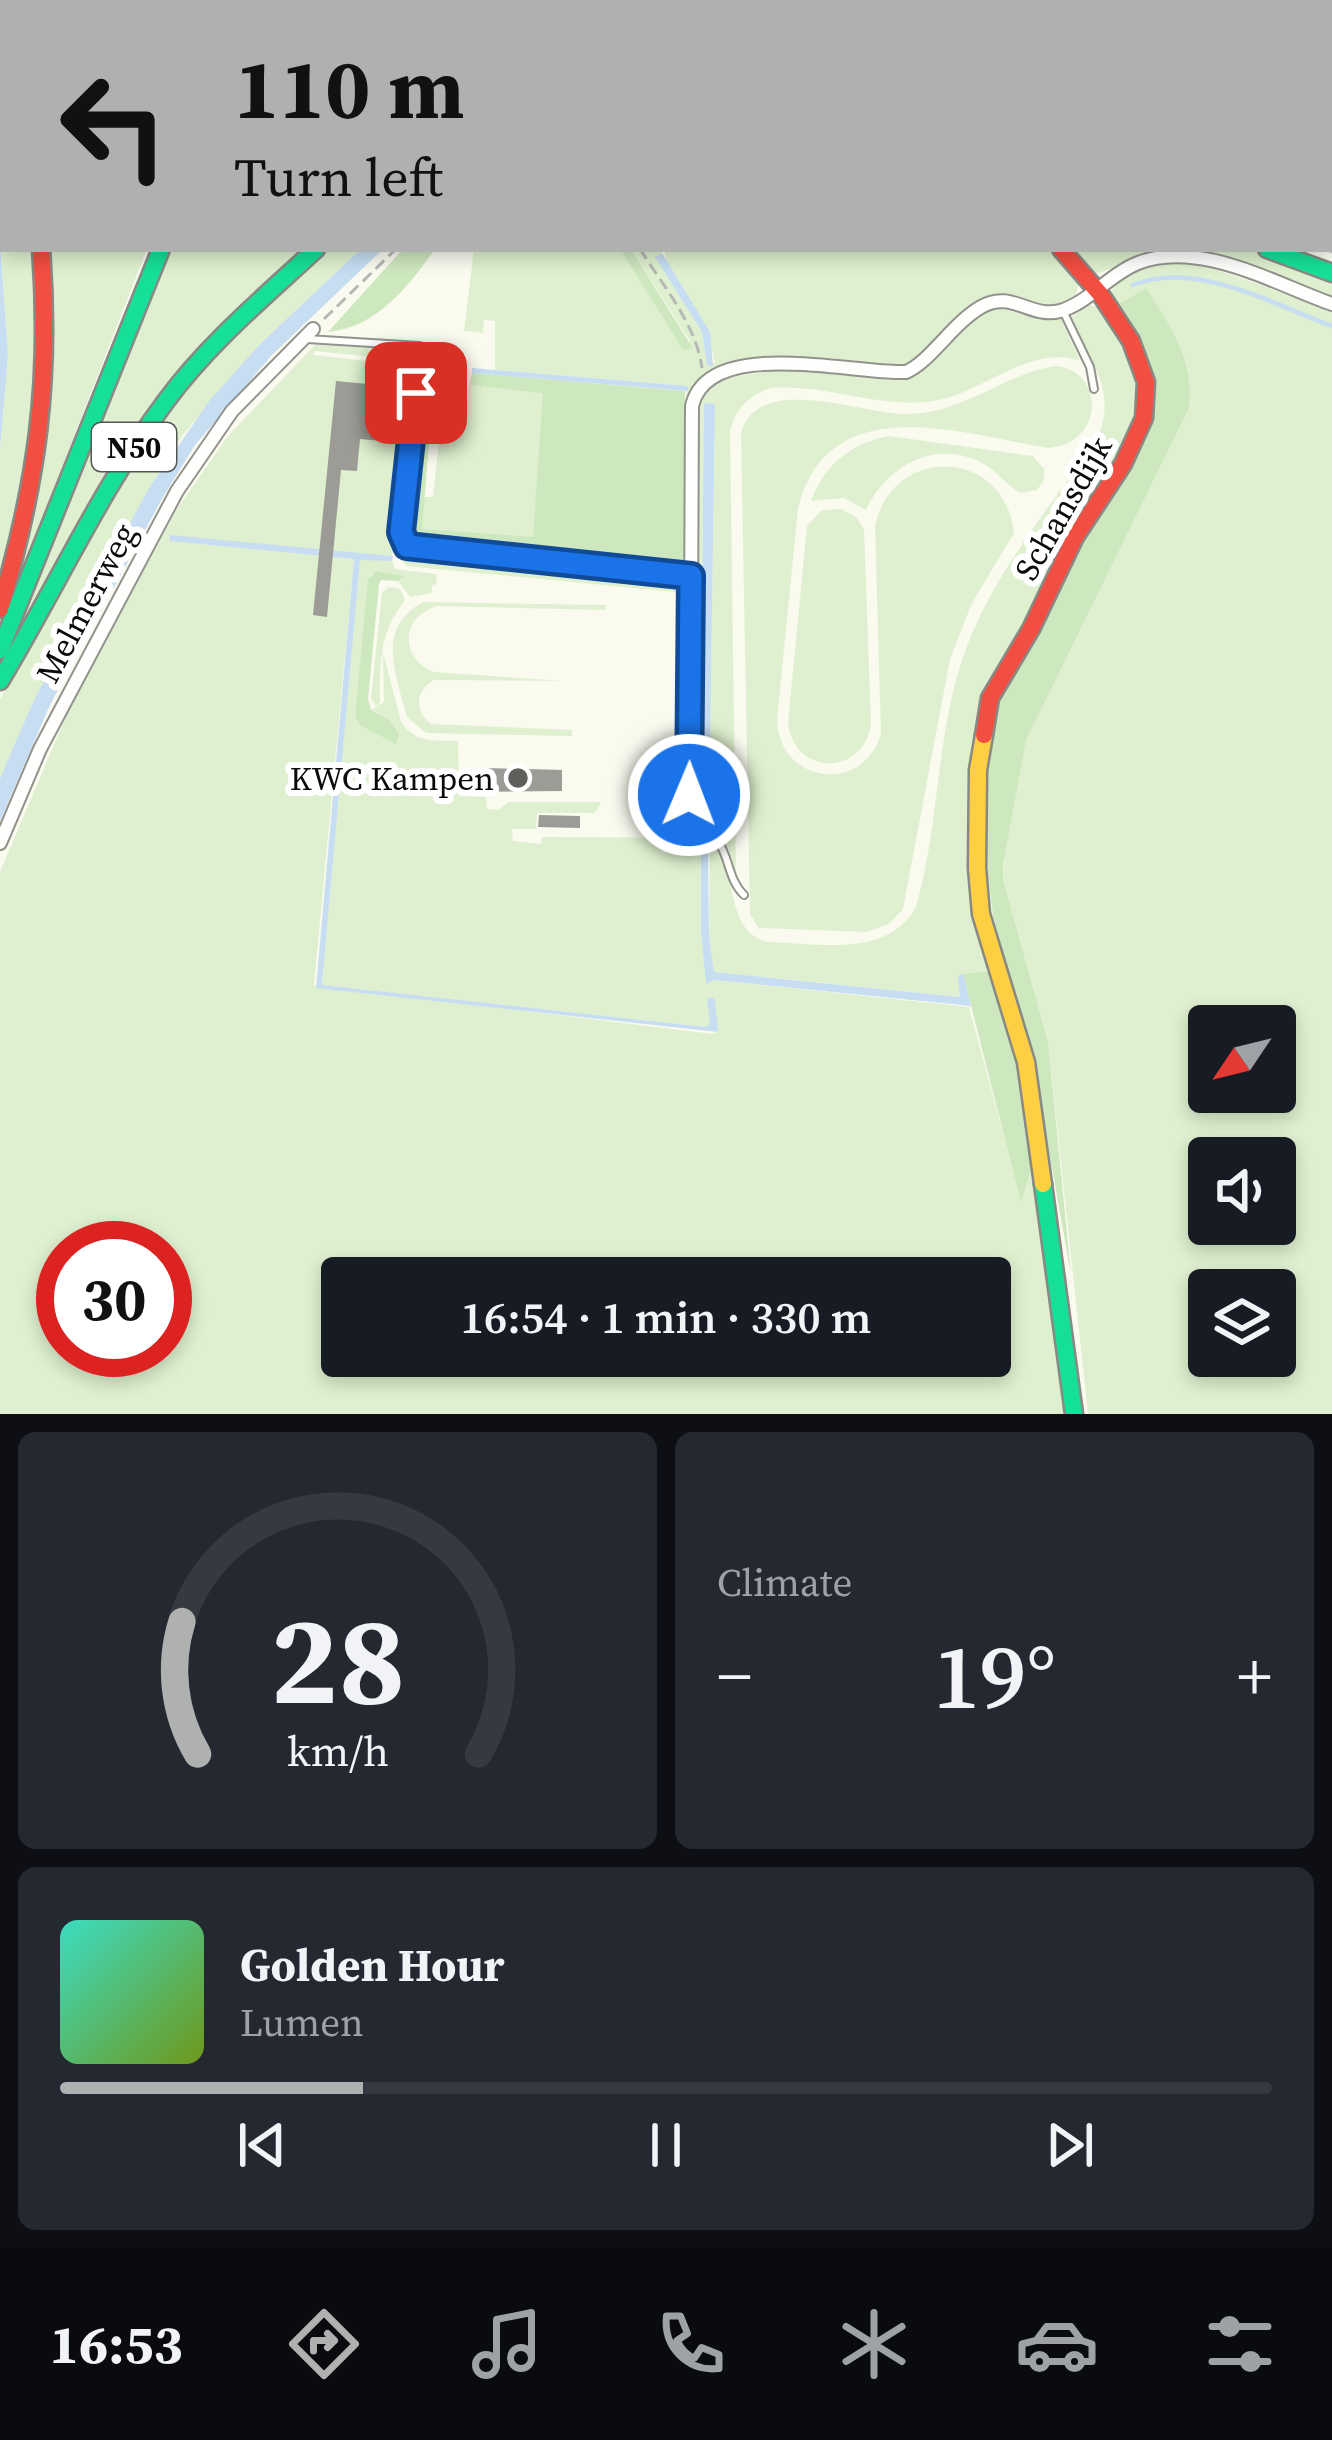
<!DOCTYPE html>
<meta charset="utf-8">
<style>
:root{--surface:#171b24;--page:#242831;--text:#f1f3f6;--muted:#9ea1a6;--line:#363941;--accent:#afb0b0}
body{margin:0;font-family:"Source Serif 4",serif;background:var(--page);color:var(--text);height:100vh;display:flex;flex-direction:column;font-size:45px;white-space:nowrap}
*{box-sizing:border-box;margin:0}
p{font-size:39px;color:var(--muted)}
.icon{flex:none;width:66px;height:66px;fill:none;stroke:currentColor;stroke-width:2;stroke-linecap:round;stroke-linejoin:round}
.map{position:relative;height:1414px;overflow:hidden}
.drawer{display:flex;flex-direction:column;gap:18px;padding:18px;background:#0d0f14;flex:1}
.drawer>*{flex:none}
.guide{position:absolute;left:0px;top:0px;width:1332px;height:252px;box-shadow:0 6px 18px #0003;background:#afb0b0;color:#111;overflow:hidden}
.needle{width:78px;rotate:235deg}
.fabs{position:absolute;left:1188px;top:1005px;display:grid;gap:24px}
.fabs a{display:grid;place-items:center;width:108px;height:108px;border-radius:12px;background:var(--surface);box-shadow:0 6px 18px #0003;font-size:60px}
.speed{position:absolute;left:36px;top:1221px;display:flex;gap:24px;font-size:60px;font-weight:700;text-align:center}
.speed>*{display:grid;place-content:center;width:156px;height:156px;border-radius:50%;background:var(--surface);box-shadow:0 6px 18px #0003;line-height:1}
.speed .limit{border:18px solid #d22;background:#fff;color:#111}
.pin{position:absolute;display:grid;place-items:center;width:102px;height:102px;color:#fff;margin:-51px;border-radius:24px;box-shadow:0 6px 18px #0006}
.me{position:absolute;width:132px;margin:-66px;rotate:1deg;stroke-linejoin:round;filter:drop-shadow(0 0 9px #0008)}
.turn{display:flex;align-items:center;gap:42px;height:252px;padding:0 36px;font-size:54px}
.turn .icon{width:156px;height:156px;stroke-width:2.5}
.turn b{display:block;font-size:84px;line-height:102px}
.big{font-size:90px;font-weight:600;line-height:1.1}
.drawer .widget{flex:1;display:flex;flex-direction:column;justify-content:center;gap:18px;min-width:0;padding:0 42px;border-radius:18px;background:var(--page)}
.drawer .dial{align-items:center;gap:0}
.dial svg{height:312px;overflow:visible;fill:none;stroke:var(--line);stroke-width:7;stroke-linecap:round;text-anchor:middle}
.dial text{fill:var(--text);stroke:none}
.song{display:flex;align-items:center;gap:36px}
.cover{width:144px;height:144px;border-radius:18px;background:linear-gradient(135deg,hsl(170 70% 55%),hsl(80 70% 35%))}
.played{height:12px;border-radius:6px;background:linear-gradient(90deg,var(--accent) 25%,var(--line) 25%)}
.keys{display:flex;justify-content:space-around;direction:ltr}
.heat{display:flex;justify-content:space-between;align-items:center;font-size:66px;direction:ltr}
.drawer .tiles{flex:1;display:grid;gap:18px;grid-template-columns:1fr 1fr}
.widget:last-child{grid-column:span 2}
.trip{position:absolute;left:321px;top:1257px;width:690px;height:120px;border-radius:12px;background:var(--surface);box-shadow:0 6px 18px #0003;font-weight:600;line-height:120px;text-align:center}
.menu{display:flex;height:192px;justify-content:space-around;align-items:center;background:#090b0e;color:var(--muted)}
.menu .icon{width:84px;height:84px}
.menu .active{color:var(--accent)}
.menu b{font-size:54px;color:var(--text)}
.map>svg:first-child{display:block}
.green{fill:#def0cf;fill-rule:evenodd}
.forest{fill:#cde7be}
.water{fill:#c6ddf2}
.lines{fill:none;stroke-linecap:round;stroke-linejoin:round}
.stream{stroke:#c6ddf2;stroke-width:4.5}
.building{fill:#9c9b95}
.lane-casing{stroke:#93938e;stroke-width:10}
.street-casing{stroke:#93938e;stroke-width:16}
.fast-casing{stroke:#898984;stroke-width:21}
.slow-casing{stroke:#898984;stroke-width:21}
.jam-casing{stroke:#898984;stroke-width:21}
.path{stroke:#b7b7b5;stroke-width:3;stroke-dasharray:12 6;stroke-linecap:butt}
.lane{stroke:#fefefd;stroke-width:6}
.street{stroke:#fefefd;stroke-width:12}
.fast{stroke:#16e098;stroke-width:16}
.slow{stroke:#ffcf43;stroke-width:16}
.jam{stroke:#f24e42;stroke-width:16}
.route-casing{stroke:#114b97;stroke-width:30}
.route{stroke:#1a73e8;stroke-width:21}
.poi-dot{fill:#5f5f5b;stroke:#fff;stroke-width:4.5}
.labels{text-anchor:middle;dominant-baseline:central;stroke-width:12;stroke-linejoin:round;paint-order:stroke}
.shield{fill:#fff;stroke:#545454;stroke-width:3}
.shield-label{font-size:30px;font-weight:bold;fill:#0b0b0b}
.street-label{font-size:33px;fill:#0b0b0b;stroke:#fff}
.poi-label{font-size:33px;fill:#0b0b0b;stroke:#fff;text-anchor:end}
</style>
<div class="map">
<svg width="1332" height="1414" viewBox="0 0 1332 1414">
<rect width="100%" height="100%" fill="#fafaef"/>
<g class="green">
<path d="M0,0H18L3,3V249H34L41,352L28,476L0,574V449L8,356L0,241Z"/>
<path d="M1102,0H1332V100L1329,3Z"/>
<path d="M43,249H147L6,610L35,493Z"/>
<path d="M166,249H307L228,323L15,636Z"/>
<path d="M320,249H361L260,344L182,436L149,489L35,698L0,779V700L50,599L165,405Z"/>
<path d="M474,249H620L685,351L690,341L631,249H659L662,253L656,258L702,332L707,364L715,363L706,326L667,262L664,249H1053L1079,282L1076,295C1045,319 1026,288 994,295C954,303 936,348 904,366C846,369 709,328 686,405L687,386L495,370V321L484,320L483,333L464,331Z"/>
<path d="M1067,249H1256L1332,276V299L1160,252L1098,273L1086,269Z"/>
<path d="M1166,262L1197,263L1332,310V1414H1088L1048,1042L1003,879L1004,845L1026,739L1189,408C1195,363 1171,325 1146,288L1114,307C1109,295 1112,287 1121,277ZM1209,1026H1275V1092H1209ZM1209,1158H1275V1224H1209ZM1209,1290H1275V1356H1209Z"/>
<path d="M1089,305L1102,308C1132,358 1147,377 1131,437L984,697C960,784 984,882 993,971L958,977L961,997L714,972L709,937L710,846L705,841L701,843V933L706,984L714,980L969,1007L1021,1199L1032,1166L1069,1414H0V872L67,714L177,509L228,436L315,345L409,349L413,361L315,351L313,355L413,366L392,556L168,536L171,541L354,559L314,985L713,1034L717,1032L715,1001L707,1000L710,1023L706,1027L322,985L360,559L392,561L395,569L436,574L437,584L432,585V593L410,597L398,581L402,578L371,574L369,579L355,717L360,725L379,713L371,710L384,702L383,652L401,722C416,744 434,740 458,741L459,796L486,797L487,809L498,810L509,802H601L595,813H537L536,829H512L513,841L541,844L542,837H548L710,838C740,866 722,931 768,942C819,943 887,959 916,907C939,827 936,739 962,660C989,578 1049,509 1097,439C1119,388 1088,363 1072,317ZM63,1248H165V1350H63ZM342,1278H990V1356H342Z"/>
<path d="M1007,306L1041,318L1060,317L1080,361C1032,344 986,390 939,400C883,411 827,383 771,388C749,395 735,409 730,431L736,873L723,835L700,825L695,818L698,407L705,390L722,379L782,369L907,378C945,361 961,310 1007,306ZM708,403L715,405L709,821L700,820L704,405Z"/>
<path d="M1055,366C1106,370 1105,444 1048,448C961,434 828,387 798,509L777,720C779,784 863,795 881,734L875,526C893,443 1005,448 1014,533L972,603L950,659L903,909L889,924L867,932L759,928L750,914L741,433C758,373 856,412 903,414C963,415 1001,375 1055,366Z"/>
<path d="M469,385L544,392L533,538L421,529L424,497H433L442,412L466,415Z"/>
<path d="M889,436L1033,456L1044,469V480L1037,490L1021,493C1007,486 998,472 984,464C936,438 887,465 866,510L844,498L811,501C824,465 851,443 889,436Z"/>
<path d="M842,509L857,518L864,530L871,724C864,776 794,777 788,723L807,526L822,510Z"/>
<path d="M403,554L683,580L686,593L406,566L401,559Z"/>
<path d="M389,587L400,589L405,600C379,633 380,662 380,703L376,706L371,698L382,593Z"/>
<path d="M423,602L606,605L605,610L437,606C401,617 399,657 433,672L562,681L434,680C415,691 414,711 431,724L572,730V736L426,733L407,717C396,675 375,628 423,602Z"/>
</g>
<g class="forest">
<path d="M403,249H435C408,287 377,327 328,332Z"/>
<path d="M620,249H631L692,347L684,351Z"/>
<path d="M1146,288C1171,325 1195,363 1189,408L1026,740L1003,864V879L1048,1042L1071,1274L1031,1051L993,916L986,856L988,757L997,699L1123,471L1152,408L1114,307Z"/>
<path d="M425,368L435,369L422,529L533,537L543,393L469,385L472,373L685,391V568L406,541Z"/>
<path d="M376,571L403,576L398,581L381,580L379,584L368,699L371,710L388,719L399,734L396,744L360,725L355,717L368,579Z"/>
<path d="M993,971L1014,1042L1028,1128L1032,1166L1021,1202L963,974Z"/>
</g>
<g class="water">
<path d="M0,241L8,356L0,449Z"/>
<path d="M361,249H383L272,355L195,445L163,497L50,705L0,821V779L13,748L35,698L149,488L210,400L260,344Z"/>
<path d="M662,253L710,332L713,366L707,365L702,332L655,257Z"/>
<path d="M472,368L688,386V391L472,373Z"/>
<path d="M708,403L715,404L709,821L706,823L700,815L704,404Z"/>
<path d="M169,535L393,556L392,561L360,560L322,985L706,1027L710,1023L707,1000L711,997L715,1000L718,1032L316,988L354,559L170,541Z"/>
<path d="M407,559L674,583L676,584L408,562Z"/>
<path d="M708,842L709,937L714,972L960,997L958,976L963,974L971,1006L714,980L706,984L701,933V843Z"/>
</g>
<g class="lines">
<path class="stream" d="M1133,285C1196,260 1272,304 1332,326"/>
</g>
<g class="building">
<path d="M336,381L388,386L383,441L360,439L357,471L341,470L327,617L313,615Z"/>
<path d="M486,768L562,770V791L467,792V776H486Z"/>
<path d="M539,815L580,816V828L538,827Z"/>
</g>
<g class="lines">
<g class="lane-casing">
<g id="lane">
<path d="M1064,313L1090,367L1094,389"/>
<path d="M307,339L420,346L401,533L407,546L688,576"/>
<path d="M693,830C734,834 721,873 744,895"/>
</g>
</g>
<g class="street-casing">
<g id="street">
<path d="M600,0L607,3"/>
<path d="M795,0L800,3"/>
<path d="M690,830L692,406C708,335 856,375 906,372C930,362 953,323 981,307C1011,289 1031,319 1060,311C1088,303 1110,274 1138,263C1199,239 1275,284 1332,304"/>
<path d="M0,843L40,749L177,491L232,411L313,329"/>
</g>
</g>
<g class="fast-casing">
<g id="fast">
<path d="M24,0V3"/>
<path d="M662,0L669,3"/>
<path d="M754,0L760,3"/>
<path d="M248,3L249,0"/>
<path d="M1267,249L1332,273"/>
<path d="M0,650L161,249"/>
<path d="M0,681C56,588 101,488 166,401C208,344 264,297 316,249"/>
<path d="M1043,1184L1074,1414"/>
</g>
</g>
<g class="slow-casing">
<path id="slow" d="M984,735L978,770L977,868L981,914L1026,1062L1043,1184"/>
</g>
<g class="jam-casing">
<g id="jam">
<path d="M467,3L468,0"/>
<path d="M1329,241L1332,242"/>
<path d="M0,609C37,482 51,382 41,249"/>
<path d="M984,735L990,698L1031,629L1075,537L1123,464L1144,418L1146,382L1131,341L1101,295L1061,249"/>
</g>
</g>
<g class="path">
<path d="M522,3L524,0"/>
<path d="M1329,216L1332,217"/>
<path d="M640,249C663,286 696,324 702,368"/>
<path d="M324,319L396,249"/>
</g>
<use href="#lane" class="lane"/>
<use href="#street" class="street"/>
<use href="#fast" class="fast"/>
<use href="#slow" class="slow"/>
<use href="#jam" class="jam"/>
</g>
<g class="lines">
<g class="route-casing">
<path id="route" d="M416,393L401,532L407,546L691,576L689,795"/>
</g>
<use href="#route" class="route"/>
</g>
<circle class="poi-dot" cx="518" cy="778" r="12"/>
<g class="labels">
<rect class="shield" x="92" y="423" width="84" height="48" rx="9"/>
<g class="shield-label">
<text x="134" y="447">N50</text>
</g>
<g class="street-label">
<text transform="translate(1063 508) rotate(-60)">Schansdijk</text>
<text transform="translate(86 603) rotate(-62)">Melmerweg</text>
</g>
<g class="poi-label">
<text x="494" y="778">KWC Kampen</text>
</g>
</g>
</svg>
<div class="fabs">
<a><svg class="needle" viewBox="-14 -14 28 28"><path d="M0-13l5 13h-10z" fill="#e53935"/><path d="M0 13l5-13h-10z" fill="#9ea1a6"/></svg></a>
<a><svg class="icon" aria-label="sound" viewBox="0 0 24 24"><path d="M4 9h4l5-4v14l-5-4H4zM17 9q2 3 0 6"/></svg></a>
<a><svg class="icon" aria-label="layers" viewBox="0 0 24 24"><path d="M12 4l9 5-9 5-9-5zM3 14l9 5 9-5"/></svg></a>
</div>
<div class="speed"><div class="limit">30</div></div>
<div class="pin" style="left:416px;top:393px;background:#d93025"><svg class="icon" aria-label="arrive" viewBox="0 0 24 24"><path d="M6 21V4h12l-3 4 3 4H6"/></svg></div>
<svg class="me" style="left:689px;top:795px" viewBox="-20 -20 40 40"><circle r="17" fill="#1a73e8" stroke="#fff" stroke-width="3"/><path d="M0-11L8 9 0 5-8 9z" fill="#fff"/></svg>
<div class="trip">16:54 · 1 min · 330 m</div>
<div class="guide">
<div class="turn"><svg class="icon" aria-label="left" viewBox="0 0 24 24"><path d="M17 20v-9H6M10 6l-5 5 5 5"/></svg><div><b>110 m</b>Turn left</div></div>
</div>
</div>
<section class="drawer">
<div class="tiles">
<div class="widget dial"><svg viewBox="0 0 100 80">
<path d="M14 69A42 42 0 1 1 86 69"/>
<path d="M14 69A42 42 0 0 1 10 35" stroke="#afb0b0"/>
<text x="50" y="56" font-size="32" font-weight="700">28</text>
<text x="50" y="72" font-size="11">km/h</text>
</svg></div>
<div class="widget"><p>Climate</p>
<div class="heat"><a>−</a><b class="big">19°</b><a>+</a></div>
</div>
<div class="widget">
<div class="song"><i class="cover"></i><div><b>Golden Hour</b><p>Lumen</p></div></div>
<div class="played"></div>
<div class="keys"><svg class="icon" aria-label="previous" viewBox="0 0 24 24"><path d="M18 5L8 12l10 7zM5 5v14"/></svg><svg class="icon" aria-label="pause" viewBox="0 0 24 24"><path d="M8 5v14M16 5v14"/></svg><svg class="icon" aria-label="next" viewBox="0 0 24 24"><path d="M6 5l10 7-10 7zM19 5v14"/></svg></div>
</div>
</div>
</section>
<nav class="menu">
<b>16:53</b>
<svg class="icon active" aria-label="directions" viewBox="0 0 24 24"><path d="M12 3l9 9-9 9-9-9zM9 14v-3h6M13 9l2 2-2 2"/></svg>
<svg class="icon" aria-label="music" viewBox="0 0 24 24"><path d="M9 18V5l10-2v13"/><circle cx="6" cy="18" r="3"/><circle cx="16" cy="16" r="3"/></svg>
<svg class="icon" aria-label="phone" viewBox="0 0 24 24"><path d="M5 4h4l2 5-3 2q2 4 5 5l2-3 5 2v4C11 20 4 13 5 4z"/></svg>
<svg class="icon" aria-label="climate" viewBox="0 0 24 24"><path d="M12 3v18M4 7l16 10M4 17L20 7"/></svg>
<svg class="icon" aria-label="car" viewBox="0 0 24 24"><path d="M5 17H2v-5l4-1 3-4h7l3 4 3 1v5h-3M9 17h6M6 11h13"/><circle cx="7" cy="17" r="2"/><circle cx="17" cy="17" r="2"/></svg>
<svg class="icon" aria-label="filters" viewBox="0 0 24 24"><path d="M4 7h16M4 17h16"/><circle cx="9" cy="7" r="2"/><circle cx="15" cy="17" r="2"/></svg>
</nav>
